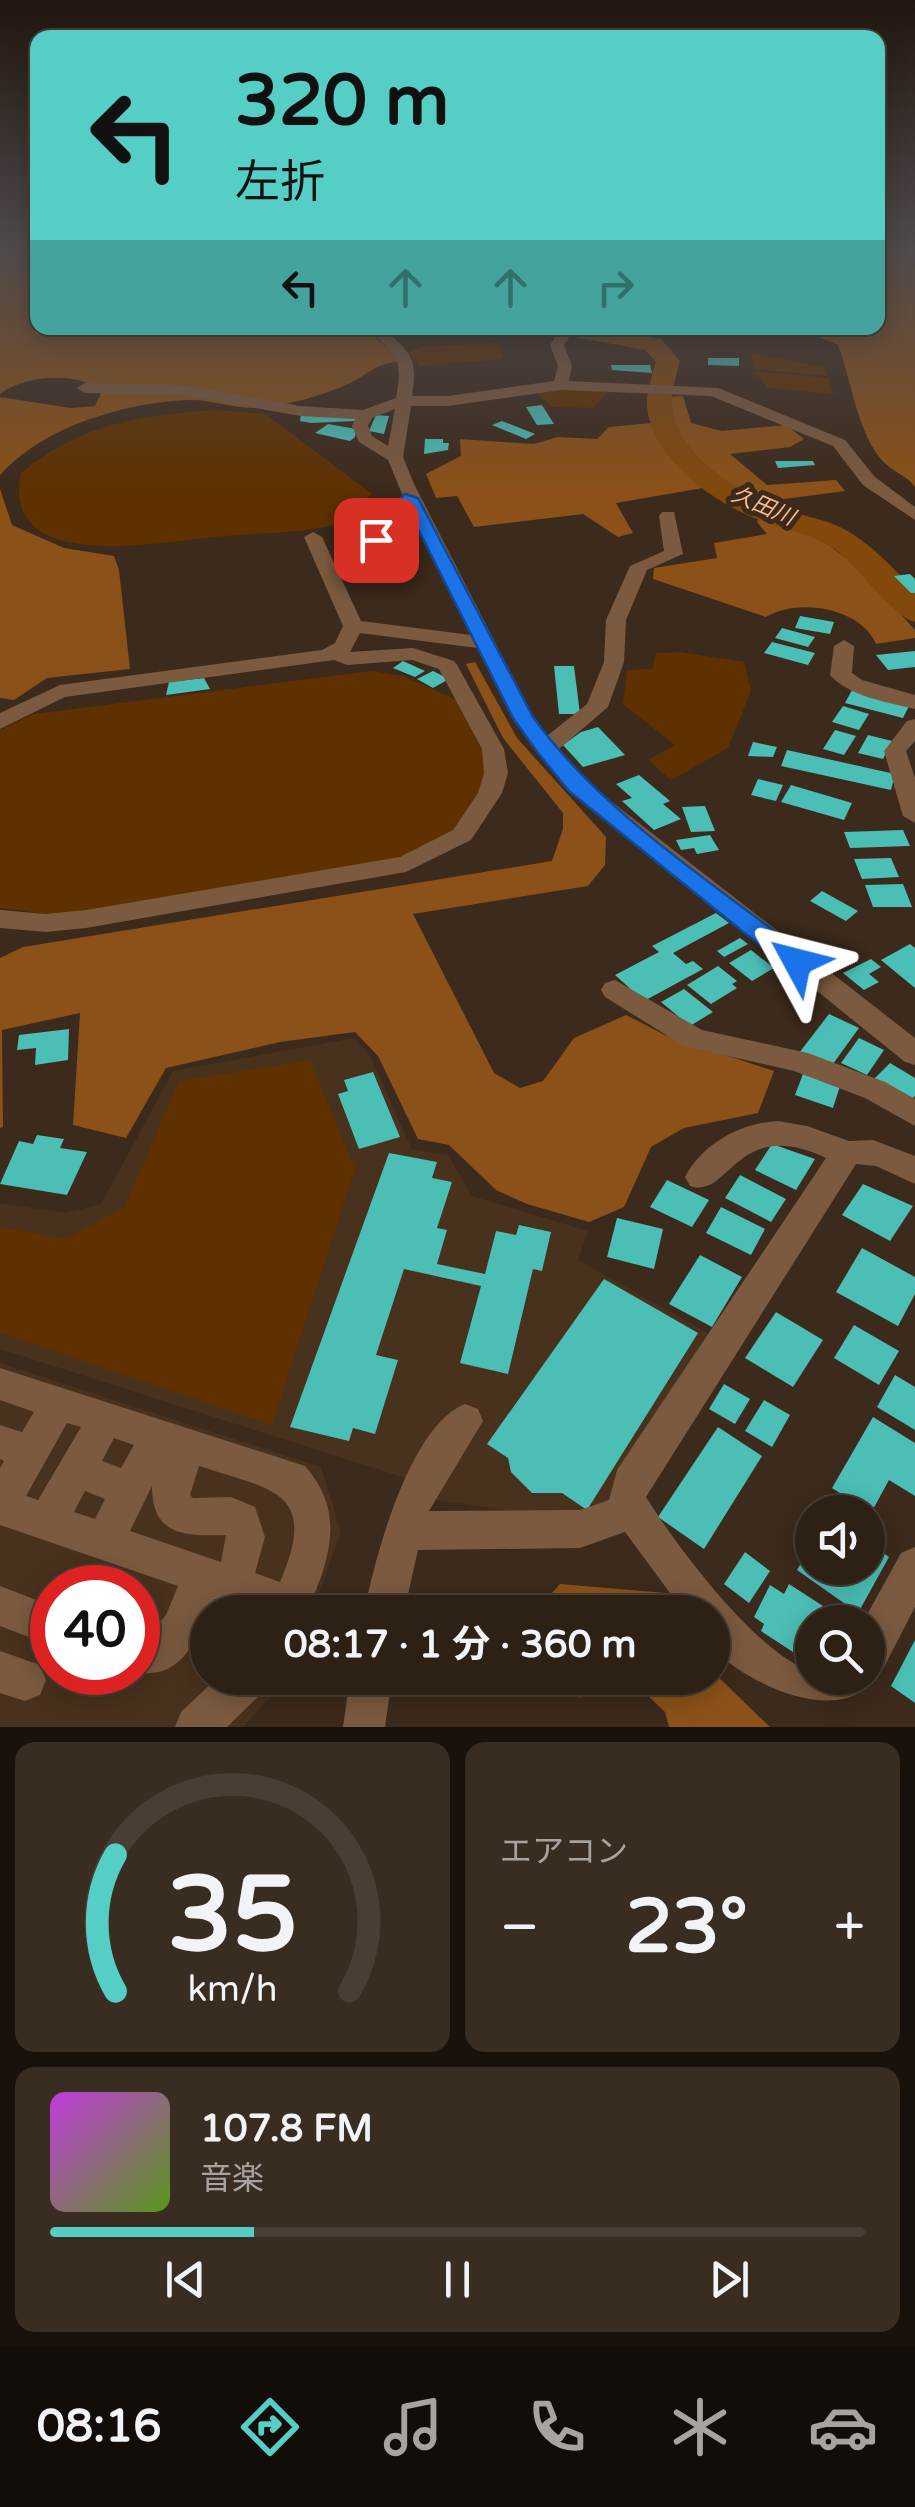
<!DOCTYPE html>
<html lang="ja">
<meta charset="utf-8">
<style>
:root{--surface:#2d2015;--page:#392d22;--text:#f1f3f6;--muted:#a7a3a0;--line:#483e34;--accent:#55cec5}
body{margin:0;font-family:"Varela Round","Noto Sans JP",sans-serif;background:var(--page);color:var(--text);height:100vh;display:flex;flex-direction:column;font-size:38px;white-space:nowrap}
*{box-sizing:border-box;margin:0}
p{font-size:32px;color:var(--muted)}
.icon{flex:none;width:55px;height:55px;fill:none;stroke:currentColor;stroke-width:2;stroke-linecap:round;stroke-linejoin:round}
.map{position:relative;height:1727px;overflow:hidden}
.drawer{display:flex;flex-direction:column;gap:15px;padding:15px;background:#19120c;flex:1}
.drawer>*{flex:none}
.banner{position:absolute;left:30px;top:30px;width:855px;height:305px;border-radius:20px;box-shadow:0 5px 25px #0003,0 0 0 2px var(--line);background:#55cec5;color:#111;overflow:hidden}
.fabs{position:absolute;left:795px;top:1495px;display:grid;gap:20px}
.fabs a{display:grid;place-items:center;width:90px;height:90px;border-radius:50%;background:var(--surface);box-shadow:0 5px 25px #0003,0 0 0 2px var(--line);font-size:50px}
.speed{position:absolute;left:30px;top:1565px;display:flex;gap:20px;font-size:50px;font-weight:700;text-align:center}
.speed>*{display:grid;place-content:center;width:130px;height:130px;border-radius:50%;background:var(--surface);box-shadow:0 5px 25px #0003,0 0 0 2px var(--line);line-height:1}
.speed .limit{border:15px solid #d22;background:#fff;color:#111}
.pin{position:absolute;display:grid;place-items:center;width:85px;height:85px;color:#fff;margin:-42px;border-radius:20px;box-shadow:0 5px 15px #0006}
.me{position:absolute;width:110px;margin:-55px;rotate:308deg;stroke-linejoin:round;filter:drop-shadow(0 0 8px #0008)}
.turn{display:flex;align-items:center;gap:35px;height:210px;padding:0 40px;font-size:45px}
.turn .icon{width:130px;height:130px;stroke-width:2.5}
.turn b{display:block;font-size:70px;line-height:85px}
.lanes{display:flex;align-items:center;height:95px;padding:0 40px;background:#0003;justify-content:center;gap:50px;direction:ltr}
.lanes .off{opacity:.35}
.big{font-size:75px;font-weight:700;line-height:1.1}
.drawer .tile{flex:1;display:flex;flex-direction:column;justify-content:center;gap:15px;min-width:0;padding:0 35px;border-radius:20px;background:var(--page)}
.drawer .dial{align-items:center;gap:0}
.dial svg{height:260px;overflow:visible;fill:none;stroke:var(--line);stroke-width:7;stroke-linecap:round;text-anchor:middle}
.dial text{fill:var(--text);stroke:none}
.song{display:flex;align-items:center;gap:30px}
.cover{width:120px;height:120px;border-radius:15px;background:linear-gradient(135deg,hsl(290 70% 55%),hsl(90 70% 35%))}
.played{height:10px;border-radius:5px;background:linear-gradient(90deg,var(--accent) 25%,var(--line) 25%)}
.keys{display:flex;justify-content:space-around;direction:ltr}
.heat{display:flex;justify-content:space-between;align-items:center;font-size:55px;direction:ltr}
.drawer .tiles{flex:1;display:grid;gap:15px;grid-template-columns:1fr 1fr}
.tile:last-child{grid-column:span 2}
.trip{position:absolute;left:190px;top:1595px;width:540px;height:100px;border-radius:50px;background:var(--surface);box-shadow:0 5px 25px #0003,0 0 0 2px var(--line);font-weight:700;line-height:100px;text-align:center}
.menu{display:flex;height:160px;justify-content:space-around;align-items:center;background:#120d08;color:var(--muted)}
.menu .icon{width:70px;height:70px}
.menu .current{color:var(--accent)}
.menu b{font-size:45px;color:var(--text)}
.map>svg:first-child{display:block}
.built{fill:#48311d;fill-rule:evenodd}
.green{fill:#5f3100}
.forest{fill:#8b5118}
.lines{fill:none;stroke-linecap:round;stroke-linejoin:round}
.river{fill:#83490c;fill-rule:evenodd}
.building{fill:#4bbeb6}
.minor{fill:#7b5a3f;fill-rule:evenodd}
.route{fill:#1a73e8;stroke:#114b97;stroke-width:2.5}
.labels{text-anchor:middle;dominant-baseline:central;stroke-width:10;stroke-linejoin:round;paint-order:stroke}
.far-water-label{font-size:22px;font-style:italic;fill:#f9bb8a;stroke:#3c2a1c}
</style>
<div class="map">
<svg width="915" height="1727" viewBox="0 0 915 1727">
<rect width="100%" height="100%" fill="#3c2a1c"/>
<g class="built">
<path d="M353,1038L370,1055L412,1149L448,1155L472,1196L588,1231L578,1260L708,1333L603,1511L581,1521L437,1500L402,1477L0,1349V1203L65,1213L101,1204L173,1071Z"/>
<path d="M0,1363L321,1467L341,1532L312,1612H208V1678H287L243,1727H0ZM52,1588H138V1672H52Z"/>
</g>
<g class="green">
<path d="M498,343L503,359L419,366L409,352L423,347Z"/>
<path d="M751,353L824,367L828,376L755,369Z"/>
<path d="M754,371L828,378L833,394L768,388Z"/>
<path d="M576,387L610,390L593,408L552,407L536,392Z"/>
<path d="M216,410L265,414L372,494C360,504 344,522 330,526C293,534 252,533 215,537C158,542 0,575 21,473C82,423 140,415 216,410Z"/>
<path d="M680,652L744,662L751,691L728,748L671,780L648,760L675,745L623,704L627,670L652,669L656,653Z"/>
<path d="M371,671L403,676L457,700L488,759L487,781L449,835L394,860L55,915L0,908V730L33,714Z"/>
<path d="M310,1060L355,1168L272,1425L0,1333V1227L65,1239L124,1208L179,1081Z"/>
</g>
<g class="forest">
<path d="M0,250H37L38,328H278L281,331L334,332L340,328H366L401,361C371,365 370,374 346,385C321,396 285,406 257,408C234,409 211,399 188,400C124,403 44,426 0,475V397L71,408L95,406L102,391C77,371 24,375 0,394Z"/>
<path d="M878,250H915V487C904,472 890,474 875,451C855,419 851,379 838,345L799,328H878Z"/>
<path d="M683,396L691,423L722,431L786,425L804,439L790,447L730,454L767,485L836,480L845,491L762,502L726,484L616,503L633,533L618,537L583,514L474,527L457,496L436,498L426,474L461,456L460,439L534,444L558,437L597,439L609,427L674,421L666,397Z"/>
<path d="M0,489L12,525L64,548L114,556L119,570L130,669L47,678L14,700L0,698Z"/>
<path d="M759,517L810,531L859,568L915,630V638L876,644C860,607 797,598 766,617L653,579L654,568L717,558L714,543L767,534L757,522Z"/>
<path d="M475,662L517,738L606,837L605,865L588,886L413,914L494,1073L520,1088L543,1081L574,1038L626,1015L665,1035L774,1071L758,1113L684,1128L651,1147L624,1207L589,1222L527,1204L496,1190L449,1145L418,1139L378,1056L355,1032L280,1042L166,1068L126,1138L73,1125L80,1013L2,1030L3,1127L0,1128V958L23,947L552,861L563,829V813L503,738L466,664Z"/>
<path d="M560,1584L666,1593L678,1612H547L544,1602Z"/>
<path d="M713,1672L770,1727H669L665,1712L630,1679L579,1698L568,1678H712Z"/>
</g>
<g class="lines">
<path class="river" d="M554,328H600L661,339L680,361C676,376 671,391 672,407C678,456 739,493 780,508C802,516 826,519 846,530C873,546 895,569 915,592V622C892,616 859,567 836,550C812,533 784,530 757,519C713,502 652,459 647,407C646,392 652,376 656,362L645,350L565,335Z"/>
</g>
<g class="building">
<path d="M708,358H739V366L708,365Z"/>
<path d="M611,365H650L652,373L612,370Z"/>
<path d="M542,405L554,424L537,425L526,407Z"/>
<path d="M301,414L355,415V421L311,423L300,421Z"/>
<path d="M376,415L389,416L384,434L369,431Z"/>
<path d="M502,421L535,434L526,439L492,425Z"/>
<path d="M328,424L356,429L355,437L350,441L315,433Z"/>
<path d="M425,439H443V443H449L448,450L424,454Z"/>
<path d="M775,461H813L815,465L778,468Z"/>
<path d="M910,574L915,579V593H911L894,576Z"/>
<path d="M800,616L834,622L830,634L795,628Z"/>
<path d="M782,628L815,637L808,647L775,638Z"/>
<path d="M772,642L815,653L808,665L764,653Z"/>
<path d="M915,651V667L888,670L876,655Z"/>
<path d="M403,661L425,671L415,677L393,668Z"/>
<path d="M554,666H574L580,714H559Z"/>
<path d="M433,671L449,679L433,688L417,679Z"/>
<path d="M204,678L210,689L166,695L169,682Z"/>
<path d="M852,690L910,704L903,718L845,703Z"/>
<path d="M843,706L869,714L859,730L832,722Z"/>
<path d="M598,727L625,755L583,767L563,745L581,732Z"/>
<path d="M835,730L856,736L844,755L823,749Z"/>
<path d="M868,735L892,741L883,759L858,753Z"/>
<path d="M753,742L777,747L773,757L748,756Z"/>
<path d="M787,750L895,774L891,790L781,766Z"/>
<path d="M639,775L670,801L663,804L681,819L654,830L622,801L632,798L616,784Z"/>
<path d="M758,779L783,785L776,801L751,795Z"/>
<path d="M791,785L852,803L844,820L781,802Z"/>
<path d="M705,806L715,831L691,832L682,807Z"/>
<path d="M903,830L910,846L850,848L844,832Z"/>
<path d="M710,835L719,850L697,854L694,848L681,850L676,840Z"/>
<path d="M891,858L899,877L862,879L854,859Z"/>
<path d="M903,884L912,907H873L865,885Z"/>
<path d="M822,891L858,911L846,921L810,901Z"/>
<path d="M716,913L729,923L673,953L686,964L693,961L703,969L644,1001L615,975L659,952L652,946Z"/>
<path d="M740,938L748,944L724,957L717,951Z"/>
<path d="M910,944L915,948V988L881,960Z"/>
<path d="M751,950L774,968L752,981L729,963Z"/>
<path d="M871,959L881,967L869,974L879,982L864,990L843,973Z"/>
<path d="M718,966L737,981L732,984L737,988L711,1004L687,985Z"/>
<path d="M684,989L713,1012L690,1026L661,1002Z"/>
<path d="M829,1014L859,1028L830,1068L799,1053Z"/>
<path d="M69,1029L68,1060L35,1065L36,1048L17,1050L19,1035Z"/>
<path d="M859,1038L884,1050L867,1075L841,1063Z"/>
<path d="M890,1063L915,1078V1096L909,1102L873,1080Z"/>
<path d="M373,1072L400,1137L359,1149L338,1094L348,1091L344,1080Z"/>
<path d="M803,1074L840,1086L833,1108L795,1095Z"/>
<path d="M37,1135L64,1139L60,1148L87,1152L67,1195L0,1184L19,1141L33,1144Z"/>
<path d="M772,1144L815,1159L796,1190L755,1170Z"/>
<path d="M389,1153L437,1162L432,1178L452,1182L437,1228L447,1230L437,1264L485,1274L496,1231L516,1235L519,1225L551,1232L542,1271L533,1269L508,1374L460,1363L481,1286L404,1269L376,1355L398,1360L375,1434L353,1428L349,1441L290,1427Z"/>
<path d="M740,1175L786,1199L771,1222L725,1198Z"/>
<path d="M667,1180L709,1200L692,1227L650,1207Z"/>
<path d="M863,1184L913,1206L890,1241L842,1215Z"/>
<path d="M721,1207L765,1229L751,1255L706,1233Z"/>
<path d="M617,1218L663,1229L654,1269L607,1257Z"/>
<path d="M862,1248L915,1277V1294L898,1326L836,1292Z"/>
<path d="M700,1255L742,1277L712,1327L669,1304Z"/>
<path d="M604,1279L698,1333L587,1510L562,1493H532L511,1472L508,1458L487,1444Z"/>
<path d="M776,1312L823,1340L793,1387L745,1358Z"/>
<path d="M854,1325L899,1351L879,1385L834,1358Z"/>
<path d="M895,1375L915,1387V1430L877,1407Z"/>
<path d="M724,1384L750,1399L735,1424L709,1409Z"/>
<path d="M764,1400L790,1415L772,1447L745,1431Z"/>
<path d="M873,1417L915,1443V1496L889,1480L871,1513L832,1488Z"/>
<path d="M718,1427L762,1456L704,1549L658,1517Z"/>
<path d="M825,1495L852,1512H814Z"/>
<path d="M868,1542L889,1557L858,1613L797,1570L812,1545V1568H868Z"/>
<path d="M745,1552L770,1571L749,1603L724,1584Z"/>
<path d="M789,1584L823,1606L819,1617L827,1622H812V1655L800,1647L796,1654L761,1631L764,1624L754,1617L770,1585L784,1594Z"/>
<path d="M915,1640V1703L891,1686Z"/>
</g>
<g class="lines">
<g class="minor">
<path d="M369,328H384C411,354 418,358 412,396H448L554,381L558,366L550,345L560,330H570L572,333L564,345L572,366L569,381L718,388L845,440L875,477L915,507V520L863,485L833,446L711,396L561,390L448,406H411L403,457L414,484L533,716L548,735L587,704L604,662L606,620L630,566L664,551L659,516L662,512H674L683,554L647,570L626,620L624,662L608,707L559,749L585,781L915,1038V1065L905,1062L569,791L512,718L477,648L360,633L350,652L413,648L454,661L457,665L504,749L508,773L502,793L471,840L406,872L86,928L46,932L0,928V910L46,914L86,910L400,857L453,830L478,793L484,773L482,749L439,669L412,660L347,665L334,660L65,697L0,729V713L60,685L322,650L335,643L343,626L304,537L313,532L322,537L361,621L471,635L409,509L391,526L382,544L376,546L367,540L377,520L403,496L388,460L359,442L352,426L355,419L300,416L183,395L85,393L77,388L85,383L183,385L300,406L363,410L396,398C404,355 395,358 369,328ZM395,409L388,446L372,436L368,426L372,418Z"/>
<path d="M844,640L854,646L852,673L862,680L915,695V709C887,702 850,697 830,675L834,646Z"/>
<path d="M915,719V741L906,751L915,778V823L903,816L884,751L907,721Z"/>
<path d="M615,980L702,1030L808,1053L885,1082L915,1099V1126L865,1098L794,1071L684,1046L605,997L601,990L605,983Z"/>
<path d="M778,1121L807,1126L849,1141L873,1140L915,1156V1184L876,1166L856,1164L646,1497C675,1544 759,1657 812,1671V1678H868V1622H863L901,1553L915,1547V1607L883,1669L873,1673L875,1678C842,1727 749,1686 712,1648V1612H684L625,1532L580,1548L418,1550L404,1612H364C375,1558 409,1426 465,1404L478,1409L483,1421L429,1511L580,1510L609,1500L617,1470L826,1158C736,1115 730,1200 690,1186L685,1177C703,1143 741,1123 778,1121Z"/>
<path d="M0,1368L305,1466C347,1514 329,1560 307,1612H254L214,1599C200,1634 183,1682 135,1672L138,1633L150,1634L166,1615L178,1586L0,1525V1468L4,1461L0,1459V1425L22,1432L34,1412L0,1400ZM67,1423L81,1427L38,1500L26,1496ZM114,1438L134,1445L121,1468L102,1461ZM199,1466C271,1490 320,1490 280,1582L255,1573L265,1537L255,1507L231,1497L193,1498L190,1495ZM152,1486C152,1537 186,1536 226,1535L221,1562L130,1531ZM85,1491L105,1499L95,1519L74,1512Z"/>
<path d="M0,1586L52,1606V1646L0,1626Z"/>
<path d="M0,1651L40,1665L46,1680L40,1695L25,1701L0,1693Z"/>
<path d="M217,1678H268L262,1693L227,1727H175L181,1712Z"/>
<path d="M350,1678H392L385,1727H343Z"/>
</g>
</g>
<linearGradient id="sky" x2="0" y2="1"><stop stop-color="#21170f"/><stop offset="0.51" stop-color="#504a4b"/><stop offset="1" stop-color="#504a4b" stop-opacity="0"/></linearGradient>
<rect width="915" height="492" fill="url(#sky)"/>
<path class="route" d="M405,494L418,498L533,717C602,813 713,883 806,955L809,962L806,968H788L569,791L538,753L513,718L408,509L391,526L382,544L368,540L378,521Z"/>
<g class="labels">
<g class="far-water-label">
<text transform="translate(763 506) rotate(23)">久田川</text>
</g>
</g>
</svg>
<div class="fabs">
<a><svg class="icon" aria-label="sound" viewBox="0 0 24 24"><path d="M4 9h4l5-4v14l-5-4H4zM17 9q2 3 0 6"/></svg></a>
<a><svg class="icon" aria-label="search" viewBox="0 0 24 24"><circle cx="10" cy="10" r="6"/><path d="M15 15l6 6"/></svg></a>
</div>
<div class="speed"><div class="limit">40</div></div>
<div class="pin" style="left:376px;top:540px;background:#d93025"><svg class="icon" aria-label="arrive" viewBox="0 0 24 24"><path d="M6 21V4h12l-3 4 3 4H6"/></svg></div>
<svg class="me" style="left:797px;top:962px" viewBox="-20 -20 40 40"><path d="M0-17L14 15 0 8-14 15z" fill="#1a73e8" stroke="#fff" stroke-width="4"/></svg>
<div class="trip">08:17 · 1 分 · 360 m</div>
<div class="banner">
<div class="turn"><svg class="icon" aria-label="left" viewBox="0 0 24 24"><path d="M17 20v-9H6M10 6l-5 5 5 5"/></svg><div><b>320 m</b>左折</div></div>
<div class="lanes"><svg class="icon" aria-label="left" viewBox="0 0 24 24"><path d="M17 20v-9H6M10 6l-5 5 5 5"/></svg><svg class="icon off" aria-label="ahead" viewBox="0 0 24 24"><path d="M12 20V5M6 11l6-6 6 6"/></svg><svg class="icon off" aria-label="ahead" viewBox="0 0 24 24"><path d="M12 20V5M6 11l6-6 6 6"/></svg><svg class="icon off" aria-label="right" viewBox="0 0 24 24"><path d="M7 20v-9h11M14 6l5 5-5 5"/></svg></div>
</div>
</div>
<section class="drawer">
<div class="tiles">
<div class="tile dial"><svg viewBox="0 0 100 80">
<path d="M14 69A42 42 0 1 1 86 69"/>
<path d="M14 69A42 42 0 0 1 14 27" stroke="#55cec5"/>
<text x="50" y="56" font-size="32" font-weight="700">35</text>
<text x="50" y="72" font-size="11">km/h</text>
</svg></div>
<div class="tile"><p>エアコン</p>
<div class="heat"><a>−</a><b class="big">23°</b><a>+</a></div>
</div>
<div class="tile">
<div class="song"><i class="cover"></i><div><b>107.8 FM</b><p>音楽</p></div></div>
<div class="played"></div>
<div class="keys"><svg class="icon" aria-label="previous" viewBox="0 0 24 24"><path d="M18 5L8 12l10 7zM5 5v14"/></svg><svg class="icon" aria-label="pause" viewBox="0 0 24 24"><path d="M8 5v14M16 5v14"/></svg><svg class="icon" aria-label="next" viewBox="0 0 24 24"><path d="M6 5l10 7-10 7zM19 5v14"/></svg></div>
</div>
</div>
</section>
<nav class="menu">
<b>08:16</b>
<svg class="icon current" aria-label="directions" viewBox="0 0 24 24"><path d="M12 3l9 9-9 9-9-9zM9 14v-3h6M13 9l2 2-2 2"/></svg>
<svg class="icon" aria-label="music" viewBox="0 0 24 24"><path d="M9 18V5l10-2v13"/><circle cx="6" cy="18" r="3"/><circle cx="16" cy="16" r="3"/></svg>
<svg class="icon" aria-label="phone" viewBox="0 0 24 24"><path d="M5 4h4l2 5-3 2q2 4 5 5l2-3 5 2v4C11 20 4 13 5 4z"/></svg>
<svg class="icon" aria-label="climate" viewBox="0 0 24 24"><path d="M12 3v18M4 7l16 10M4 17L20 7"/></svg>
<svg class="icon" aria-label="car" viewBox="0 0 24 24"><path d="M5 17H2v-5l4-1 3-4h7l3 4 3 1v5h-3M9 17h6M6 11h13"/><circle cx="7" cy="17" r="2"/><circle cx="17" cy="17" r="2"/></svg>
</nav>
